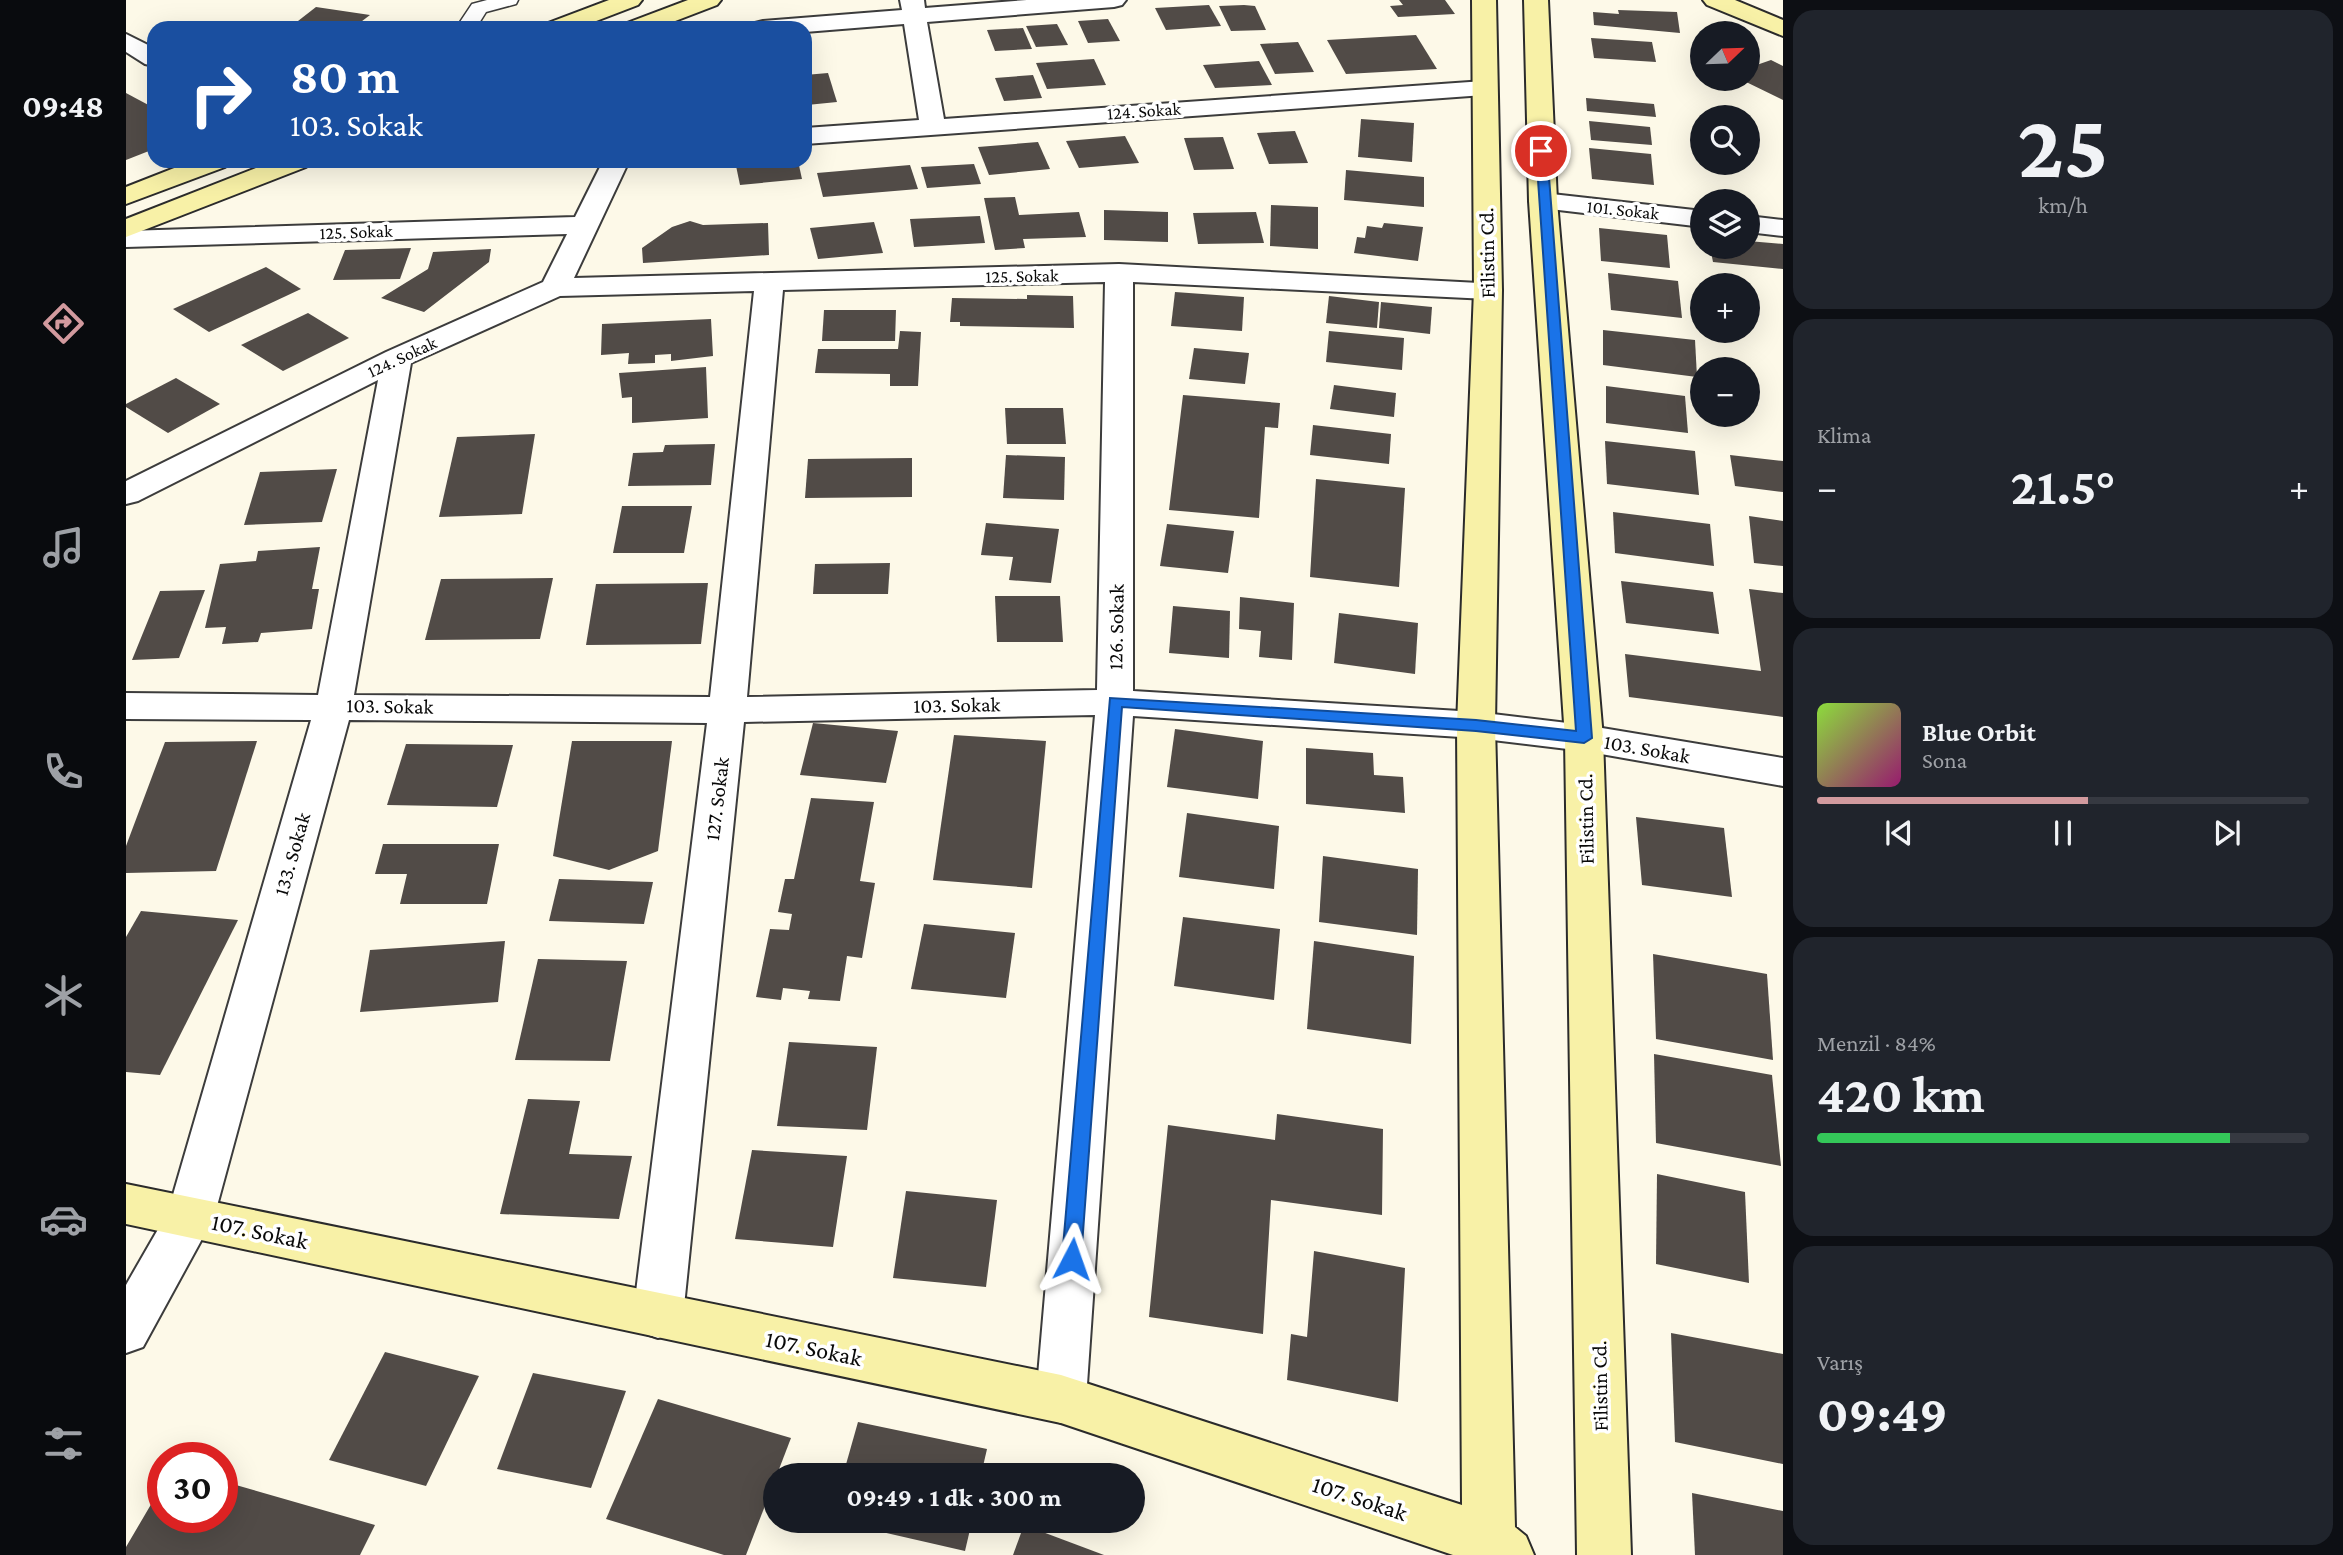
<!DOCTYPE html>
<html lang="tr">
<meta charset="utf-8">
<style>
:root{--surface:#171b24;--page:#20242c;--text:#f1f3f6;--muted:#9ea1a6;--line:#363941;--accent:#d29a9e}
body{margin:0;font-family:"Crimson Pro",serif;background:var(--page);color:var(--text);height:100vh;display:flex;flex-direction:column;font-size:26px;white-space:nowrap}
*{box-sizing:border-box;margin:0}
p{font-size:23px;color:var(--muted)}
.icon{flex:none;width:38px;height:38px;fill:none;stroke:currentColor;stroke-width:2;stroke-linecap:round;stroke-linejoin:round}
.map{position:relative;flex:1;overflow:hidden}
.drawer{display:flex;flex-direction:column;gap:10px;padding:10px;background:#0d0f14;width:560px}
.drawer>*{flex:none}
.top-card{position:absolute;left:21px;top:21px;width:665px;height:147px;border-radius:21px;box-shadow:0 7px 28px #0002;background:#1a4fa0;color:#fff;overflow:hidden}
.needle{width:46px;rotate:67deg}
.fabs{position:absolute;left:1564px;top:21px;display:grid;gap:14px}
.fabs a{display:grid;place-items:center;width:70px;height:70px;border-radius:50%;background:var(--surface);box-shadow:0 7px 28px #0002;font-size:35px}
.speed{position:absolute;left:21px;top:1442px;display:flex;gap:14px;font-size:35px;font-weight:700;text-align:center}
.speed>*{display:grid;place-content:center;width:91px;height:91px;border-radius:50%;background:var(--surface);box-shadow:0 7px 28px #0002;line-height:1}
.speed .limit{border:10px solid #d22;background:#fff;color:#111}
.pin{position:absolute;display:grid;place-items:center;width:60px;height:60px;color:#fff;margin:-30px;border:4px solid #fff;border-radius:50%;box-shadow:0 2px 7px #0007}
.me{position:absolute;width:77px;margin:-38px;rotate:4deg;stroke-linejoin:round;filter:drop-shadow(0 0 5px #0008)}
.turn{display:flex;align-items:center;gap:24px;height:147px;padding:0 28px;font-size:32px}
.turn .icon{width:91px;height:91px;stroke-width:2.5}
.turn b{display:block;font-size:49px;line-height:60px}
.big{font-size:52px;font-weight:700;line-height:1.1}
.drawer .widget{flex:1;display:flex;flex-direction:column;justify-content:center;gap:10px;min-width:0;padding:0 24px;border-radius:21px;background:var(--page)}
.drawer .dial{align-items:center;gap:0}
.dial b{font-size:91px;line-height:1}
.song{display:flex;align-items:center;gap:21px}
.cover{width:84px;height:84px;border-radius:10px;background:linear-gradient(135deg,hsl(90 70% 55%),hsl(320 70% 35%))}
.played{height:7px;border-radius:4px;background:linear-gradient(90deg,var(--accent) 55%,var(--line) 55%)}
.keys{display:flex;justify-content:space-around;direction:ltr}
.heat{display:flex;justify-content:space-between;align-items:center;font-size:38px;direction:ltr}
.charge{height:10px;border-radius:5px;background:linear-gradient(90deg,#34c759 84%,var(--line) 0)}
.trip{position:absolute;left:637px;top:1463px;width:382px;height:70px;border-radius:35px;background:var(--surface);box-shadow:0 7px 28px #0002;font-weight:700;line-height:70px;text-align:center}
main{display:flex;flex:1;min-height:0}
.tabs{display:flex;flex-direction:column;width:126px;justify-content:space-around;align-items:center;background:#090b0e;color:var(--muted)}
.tabs .icon{width:49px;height:49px}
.tabs .selected{color:var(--accent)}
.tabs b{font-size:32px;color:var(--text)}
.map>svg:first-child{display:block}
.building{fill:#514b47}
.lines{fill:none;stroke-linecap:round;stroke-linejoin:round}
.service-casing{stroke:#3c3c3c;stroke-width:3}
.minor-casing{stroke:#3c3c3c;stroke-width:4}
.secondary-casing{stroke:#2b2b2b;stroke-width:4}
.service{fill:#fff;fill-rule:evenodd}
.minor{fill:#fff;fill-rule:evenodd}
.secondary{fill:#f8f1a7;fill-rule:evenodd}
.route{fill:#1a73e8;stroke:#114b97;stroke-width:2}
.labels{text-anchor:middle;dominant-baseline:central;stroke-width:7;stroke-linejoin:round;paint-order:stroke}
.far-street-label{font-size:18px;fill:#090909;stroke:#fff}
.street-label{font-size:21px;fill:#090909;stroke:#fff}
.near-street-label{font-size:24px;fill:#090909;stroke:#fff}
</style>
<main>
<nav class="tabs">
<b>09:48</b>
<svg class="icon selected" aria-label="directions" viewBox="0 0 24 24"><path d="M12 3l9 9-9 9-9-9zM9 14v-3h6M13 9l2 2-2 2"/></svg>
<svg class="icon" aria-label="music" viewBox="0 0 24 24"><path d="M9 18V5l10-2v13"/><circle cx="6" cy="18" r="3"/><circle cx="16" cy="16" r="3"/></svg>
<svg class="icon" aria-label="phone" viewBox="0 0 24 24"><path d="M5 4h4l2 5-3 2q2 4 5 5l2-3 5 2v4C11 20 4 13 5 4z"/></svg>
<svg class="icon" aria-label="climate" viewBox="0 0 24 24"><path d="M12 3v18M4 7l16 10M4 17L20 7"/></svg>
<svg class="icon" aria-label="car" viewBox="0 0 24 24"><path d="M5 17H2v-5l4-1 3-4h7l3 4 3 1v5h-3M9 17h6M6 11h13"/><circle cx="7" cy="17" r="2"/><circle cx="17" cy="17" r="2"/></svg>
<svg class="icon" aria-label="filters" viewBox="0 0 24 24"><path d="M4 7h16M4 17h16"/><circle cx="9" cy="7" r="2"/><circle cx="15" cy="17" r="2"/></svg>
</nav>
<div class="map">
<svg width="1657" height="1555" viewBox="0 0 1657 1555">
<rect width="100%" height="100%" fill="#fdf9e8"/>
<g class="building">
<path d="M1273,0H1319L1329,14L1272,17L1264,6L1277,5Z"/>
<path d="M1083,5L1095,26L1040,30L1029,8Z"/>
<path d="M1118,5L1129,6L1140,30L1105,31L1093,6Z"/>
<path d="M190,7L244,15L227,28H163Z"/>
<path d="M1492,10L1551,12L1554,33L1468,25L1467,12L1493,14Z"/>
<path d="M982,19L994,41L962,43L952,21Z"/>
<path d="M931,24L942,45L910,47L900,26Z"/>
<path d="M897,28L906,49L869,51L861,30Z"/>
<path d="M1290,35L1311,69L1220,74L1201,40Z"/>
<path d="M1465,38L1526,42L1530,62L1468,58Z"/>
<path d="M1172,42L1188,72L1149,74L1134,44Z"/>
<path d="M968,59L980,85L921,89L910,63Z"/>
<path d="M1645,60L1657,66V100L1614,79H1622V68Z"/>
<path d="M1133,61L1146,85L1089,88L1077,65Z"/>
<path d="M702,73L711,102L681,105L679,75Z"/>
<path d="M907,75L916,98L878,101L869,78Z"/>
<path d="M0,93L28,108V149L0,160Z"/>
<path d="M1460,98L1528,104L1530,117L1461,111Z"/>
<path d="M1235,119L1288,123L1286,162L1232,157Z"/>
<path d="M1463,121L1524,127L1526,145L1465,140Z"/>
<path d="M1169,131L1182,163L1143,164L1131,133Z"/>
<path d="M999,136L1013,163L953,168L940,141Z"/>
<path d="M1097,137L1108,169L1068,170L1058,138Z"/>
<path d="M912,142L924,169L863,175L852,147Z"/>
<path d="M1463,148L1525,154L1528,185L1466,179Z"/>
<path d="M609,161H672L676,179L614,185Z"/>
<path d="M848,164L855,184L801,188L795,167Z"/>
<path d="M784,165L792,189L697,197L691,173Z"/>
<path d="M1220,170L1298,177V207L1218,200Z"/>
<path d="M889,197L893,215L953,212L960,237L897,239L899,248L869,250L858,198Z"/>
<path d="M1145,205L1192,207V249L1144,246Z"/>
<path d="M978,210L1042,212V242L978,240Z"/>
<path d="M1130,212L1138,243L1072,244L1067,213Z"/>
<path d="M854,216L859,243L788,247L784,219Z"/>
<path d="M564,221L577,225L642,223L643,255L517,263L516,248L546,227Z"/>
<path d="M748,222L757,253L692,259L684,228Z"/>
<path d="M1258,223L1297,227L1292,261L1228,253L1231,237L1239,238L1241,226L1256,228Z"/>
<path d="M1473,228L1541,235L1544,268L1475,261Z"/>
<path d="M1622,241L1657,244V269L1587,262L1584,247H1622Z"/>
<path d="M285,248L274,279L207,280L219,250Z"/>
<path d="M365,249L363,262L298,312L255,298L302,269L307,252Z"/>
<path d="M140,267L175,289L83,332L47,309Z"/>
<path d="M1482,273L1552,281L1556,318L1485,310Z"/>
<path d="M1049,292L1118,297L1116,331L1045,326Z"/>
<path d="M901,295L947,296L948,328L834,326V322H824L826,298L901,299Z"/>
<path d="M1203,296L1253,302L1251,328L1200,323Z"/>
<path d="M1255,302L1306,307L1304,334L1253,328Z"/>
<path d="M698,310H770L769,341H696Z"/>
<path d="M182,313L223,338L157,371L115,345Z"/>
<path d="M585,319L587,356L545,361V354L529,355V363L502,364L503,353L475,355L476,324Z"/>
<path d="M1477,330L1569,340L1571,377L1477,365Z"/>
<path d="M774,331L795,332L792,386H764V374L689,373L692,349H772Z"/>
<path d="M1203,331L1278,338L1276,370L1200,362Z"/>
<path d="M1068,348L1123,353L1119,384L1063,379Z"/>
<path d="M580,367L582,418L506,423V397L496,398L493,373Z"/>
<path d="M50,378L94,404L42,433L0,407V404Z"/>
<path d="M1208,385L1270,393L1268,417L1204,409Z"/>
<path d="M1480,386L1559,396L1562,433L1480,423Z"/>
<path d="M1057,395L1154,403L1152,428L1139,427L1133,518L1043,510Z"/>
<path d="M879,408H937L940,444H881Z"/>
<path d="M1187,425L1265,434L1263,464L1184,455Z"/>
<path d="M409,434L396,514L313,517L331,437Z"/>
<path d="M1479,441L1569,451L1573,495L1481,484Z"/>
<path d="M589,444L585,485L502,486L507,453L537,452L539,445Z"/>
<path d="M880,455L939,457L938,500L877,498Z"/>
<path d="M1604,455L1657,461V492L1609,486Z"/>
<path d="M786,458V497L679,498L682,459Z"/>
<path d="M211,469L196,522L118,525L134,472Z"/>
<path d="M1190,479L1279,488L1273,587L1184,577Z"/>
<path d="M496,506H566L558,553H487Z"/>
<path d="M1487,512L1584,524L1588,566L1489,553Z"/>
<path d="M1623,516L1657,521V566L1628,563Z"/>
<path d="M860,523L933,529L925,583L883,580L887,557L855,555Z"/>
<path d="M1041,524L1108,531L1102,573L1034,566Z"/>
<path d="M194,547L186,589H193L186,629L135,633L132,642L96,644L100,627L79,628L94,564L130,561L132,551Z"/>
<path d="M764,563L762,594H687L689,564Z"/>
<path d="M427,578L414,639L299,640L315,579Z"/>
<path d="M1495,581L1587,592L1593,634L1500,623Z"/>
<path d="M582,583L575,644L460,645L470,584Z"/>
<path d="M1623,589L1657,593V717L1503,697L1499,654L1635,671Z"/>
<path d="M79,590L53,658L6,660L34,591Z"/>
<path d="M869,596H934L937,642H871Z"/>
<path d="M1114,597L1168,603L1166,660L1133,657L1135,631L1113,629Z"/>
<path d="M1047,606L1104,611L1103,658L1043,653Z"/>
<path d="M1213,613L1292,623L1289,674L1208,663Z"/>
<path d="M687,723L772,731L760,783L674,775Z"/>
<path d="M1049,729L1137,741L1132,799L1041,787Z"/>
<path d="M828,735L920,741L906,888L807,880Z"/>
<path d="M131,741L90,871L0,873V846L39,742Z"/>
<path d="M446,741H546L532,851L483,870L427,856Z"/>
<path d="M280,744L387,745L371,807L261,805Z"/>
<path d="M1180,748L1247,753L1248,775L1277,777L1279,813L1180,804Z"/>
<path d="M685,798L748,802L734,881L749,883L736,958L721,956L714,1001L682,999L684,991L657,988L655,1000L630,997L644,929L663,930L666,914L652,912L659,879H668Z"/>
<path d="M1061,813L1153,826L1148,889L1053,877Z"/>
<path d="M1510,817L1598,828L1606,897L1516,885Z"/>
<path d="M257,844H373L361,904H274L281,874H249Z"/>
<path d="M1197,856L1292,869L1291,935L1193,922Z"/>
<path d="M433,879L527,882L518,924L423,921Z"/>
<path d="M15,911L112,920L34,1075L0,1072V937Z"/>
<path d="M1057,917L1154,929L1148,1000L1048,986Z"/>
<path d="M798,924L889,933L880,998L785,989Z"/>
<path d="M379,941L372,1002L234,1012L244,950Z"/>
<path d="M1188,941L1288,956L1285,1044L1181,1029Z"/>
<path d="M1527,954L1641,974L1647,1060L1530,1039Z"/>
<path d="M412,959L501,961L484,1061L389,1060Z"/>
<path d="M663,1042L751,1047L741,1130L651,1126Z"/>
<path d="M1528,1054L1646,1075L1655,1166L1530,1143Z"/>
<path d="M402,1099L454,1101L443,1154L506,1156L493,1219L374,1214Z"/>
<path d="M1151,1114L1257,1129L1256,1215L1145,1200L1137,1334L1023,1317L1042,1125L1149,1140Z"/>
<path d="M626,1150L721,1156L707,1247L609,1239Z"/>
<path d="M1531,1174L1619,1192L1623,1283L1530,1264Z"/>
<path d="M780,1191L871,1200L860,1287L767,1278Z"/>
<path d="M1188,1251L1279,1268L1272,1402L1161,1380L1165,1334L1181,1337Z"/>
<path d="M1545,1333L1657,1354V1464L1549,1442Z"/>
<path d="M259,1352L353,1376L300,1486L203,1460Z"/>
<path d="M407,1373L500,1391L465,1488L371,1469Z"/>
<path d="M532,1399L665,1438L620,1555H598L480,1519Z"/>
<path d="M732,1422L861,1449L855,1475H717Z"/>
<path d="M96,1481L249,1525L234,1555H0V1547L37,1484V1517H96Z"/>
<path d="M1566,1493L1657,1511V1555H1569Z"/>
<path d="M708,1521H846L839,1551Z"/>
<path d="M898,1525L978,1555H887Z"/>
</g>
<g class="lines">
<g class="service-casing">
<path id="service" d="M361,0H392L390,4L360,12L350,28H330L346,4Z"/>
</g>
<g class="minor-casing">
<g id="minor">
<path d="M774,0H798L799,8L901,0H1000L996,5L988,7L801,22L818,119L1358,81L1367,83L1370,88L1367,93L1358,95L679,144V128L793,120L778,24L679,32V28H625L629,23L637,21L776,10Z"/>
<path d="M0,34L28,48V66L19,64L0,52Z"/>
<path d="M477,161H503L448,278L993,264L1372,284L1376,290L1372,296L1362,299L1007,282V691L1350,712L1458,725L1657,758V786L1458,751L1350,738L1007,716L960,1399L953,1416L935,1423L917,1416L910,1399L969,715L618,722L557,1316L549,1332L532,1338L515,1332L507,1316L581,723L223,720L88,1217L17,1347L0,1353V1285L42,1212L185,720L0,719V693L192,695L252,380L12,501L0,504V481L260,352L417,282L441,234L0,247V231L449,217ZM979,282L971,690L621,697L657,290ZM628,291L584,697L228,695L285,363L434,296Z"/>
<path d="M1417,193L1577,211V227L1407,207L1403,201L1407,195Z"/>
<path d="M1622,216L1657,220V236L1622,232Z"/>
</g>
</g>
<g class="secondary-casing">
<g id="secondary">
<path d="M483,0H516L512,5L452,28H418L422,23Z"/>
<path d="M562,0H595L591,5L531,28H497L501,23Z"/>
<path d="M1346,0H1370L1376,290L1369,725L1389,1527L1400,1536L1408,1555H1327L935,1423L0,1224V1184L935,1375L1336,1505L1331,725L1348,290Z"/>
<path d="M1398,0H1422L1431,201L1477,738L1505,1555H1451L1439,738L1403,201Z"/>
<path d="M1577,0H1609L1657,20V36L1581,5Z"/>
<path d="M66,161H103L99,167L0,204V187Z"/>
<path d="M148,161H184L180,167L0,237V219Z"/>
</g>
</g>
<use href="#service" class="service"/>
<use href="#minor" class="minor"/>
<use href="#secondary" class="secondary"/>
</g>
<path class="route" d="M1415,147L1421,151L1466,738L1458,743L1350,731L996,707L955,1259L953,1265L946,1268L938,1265L936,1259L984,698L1350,720L1450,731L1410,151Z"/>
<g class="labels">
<g class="far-street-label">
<text transform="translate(1018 111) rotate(-4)">124. Sokak</text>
<text transform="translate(1497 210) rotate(6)">101. Sokak</text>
<text transform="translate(230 232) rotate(-2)">125. Sokak</text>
<text transform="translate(896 276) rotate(-1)">125. Sokak</text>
<text transform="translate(276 357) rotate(-25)">124. Sokak</text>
</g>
<g class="street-label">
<text transform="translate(1361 253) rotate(-91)">Filistin Cd.</text>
<text transform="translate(990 627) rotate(-89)">126. Sokak</text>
<text transform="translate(831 705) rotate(-1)">103. Sokak</text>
<text transform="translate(264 706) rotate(1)">103. Sokak</text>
<text transform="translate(1521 749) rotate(10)">103. Sokak</text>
<text transform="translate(591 799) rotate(-83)">127. Sokak</text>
<text transform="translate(1460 819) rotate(-91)">Filistin Cd.</text>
<text transform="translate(166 854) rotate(-74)">133. Sokak</text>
<text transform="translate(1474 1386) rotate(-91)">Filistin Cd.</text>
</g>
<g class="near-street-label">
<text transform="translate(134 1231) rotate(12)">107. Sokak</text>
<text transform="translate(688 1348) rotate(12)">107. Sokak</text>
<text transform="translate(1234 1498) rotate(18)">107. Sokak</text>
</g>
</g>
</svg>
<div class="fabs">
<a><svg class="needle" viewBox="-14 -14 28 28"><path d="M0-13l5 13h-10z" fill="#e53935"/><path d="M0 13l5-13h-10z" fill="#9ea1a6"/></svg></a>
<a><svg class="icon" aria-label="search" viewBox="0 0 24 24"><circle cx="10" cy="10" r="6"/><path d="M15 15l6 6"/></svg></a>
<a><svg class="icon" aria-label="layers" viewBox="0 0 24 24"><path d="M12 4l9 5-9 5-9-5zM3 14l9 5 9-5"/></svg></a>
<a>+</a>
<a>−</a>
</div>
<div class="speed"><div class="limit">30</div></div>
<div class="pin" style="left:1415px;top:151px;background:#d93025"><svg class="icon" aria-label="arrive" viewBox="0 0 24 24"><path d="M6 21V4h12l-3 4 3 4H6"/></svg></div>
<svg class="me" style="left:946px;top:1259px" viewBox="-20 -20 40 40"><path d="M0-17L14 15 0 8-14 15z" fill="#1a73e8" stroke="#fff" stroke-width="4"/></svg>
<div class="trip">09:49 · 1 dk · 300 m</div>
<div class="top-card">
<div class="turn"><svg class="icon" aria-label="right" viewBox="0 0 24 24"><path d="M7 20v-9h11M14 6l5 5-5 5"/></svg><div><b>80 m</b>103. Sokak</div></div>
</div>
</div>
<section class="drawer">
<div class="widget dial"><b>25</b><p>km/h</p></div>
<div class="widget"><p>Klima</p>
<div class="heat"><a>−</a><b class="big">21.5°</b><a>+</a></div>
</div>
<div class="widget">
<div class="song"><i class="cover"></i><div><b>Blue Orbit</b><p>Sona</p></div></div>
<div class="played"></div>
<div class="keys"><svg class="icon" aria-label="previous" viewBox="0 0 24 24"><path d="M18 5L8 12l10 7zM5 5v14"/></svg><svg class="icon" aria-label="pause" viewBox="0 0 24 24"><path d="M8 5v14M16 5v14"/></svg><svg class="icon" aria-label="next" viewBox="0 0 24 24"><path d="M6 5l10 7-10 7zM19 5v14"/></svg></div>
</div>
<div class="widget"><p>Menzil · 84%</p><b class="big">420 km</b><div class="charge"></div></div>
<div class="widget"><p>Varış</p><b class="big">09:49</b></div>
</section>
</main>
